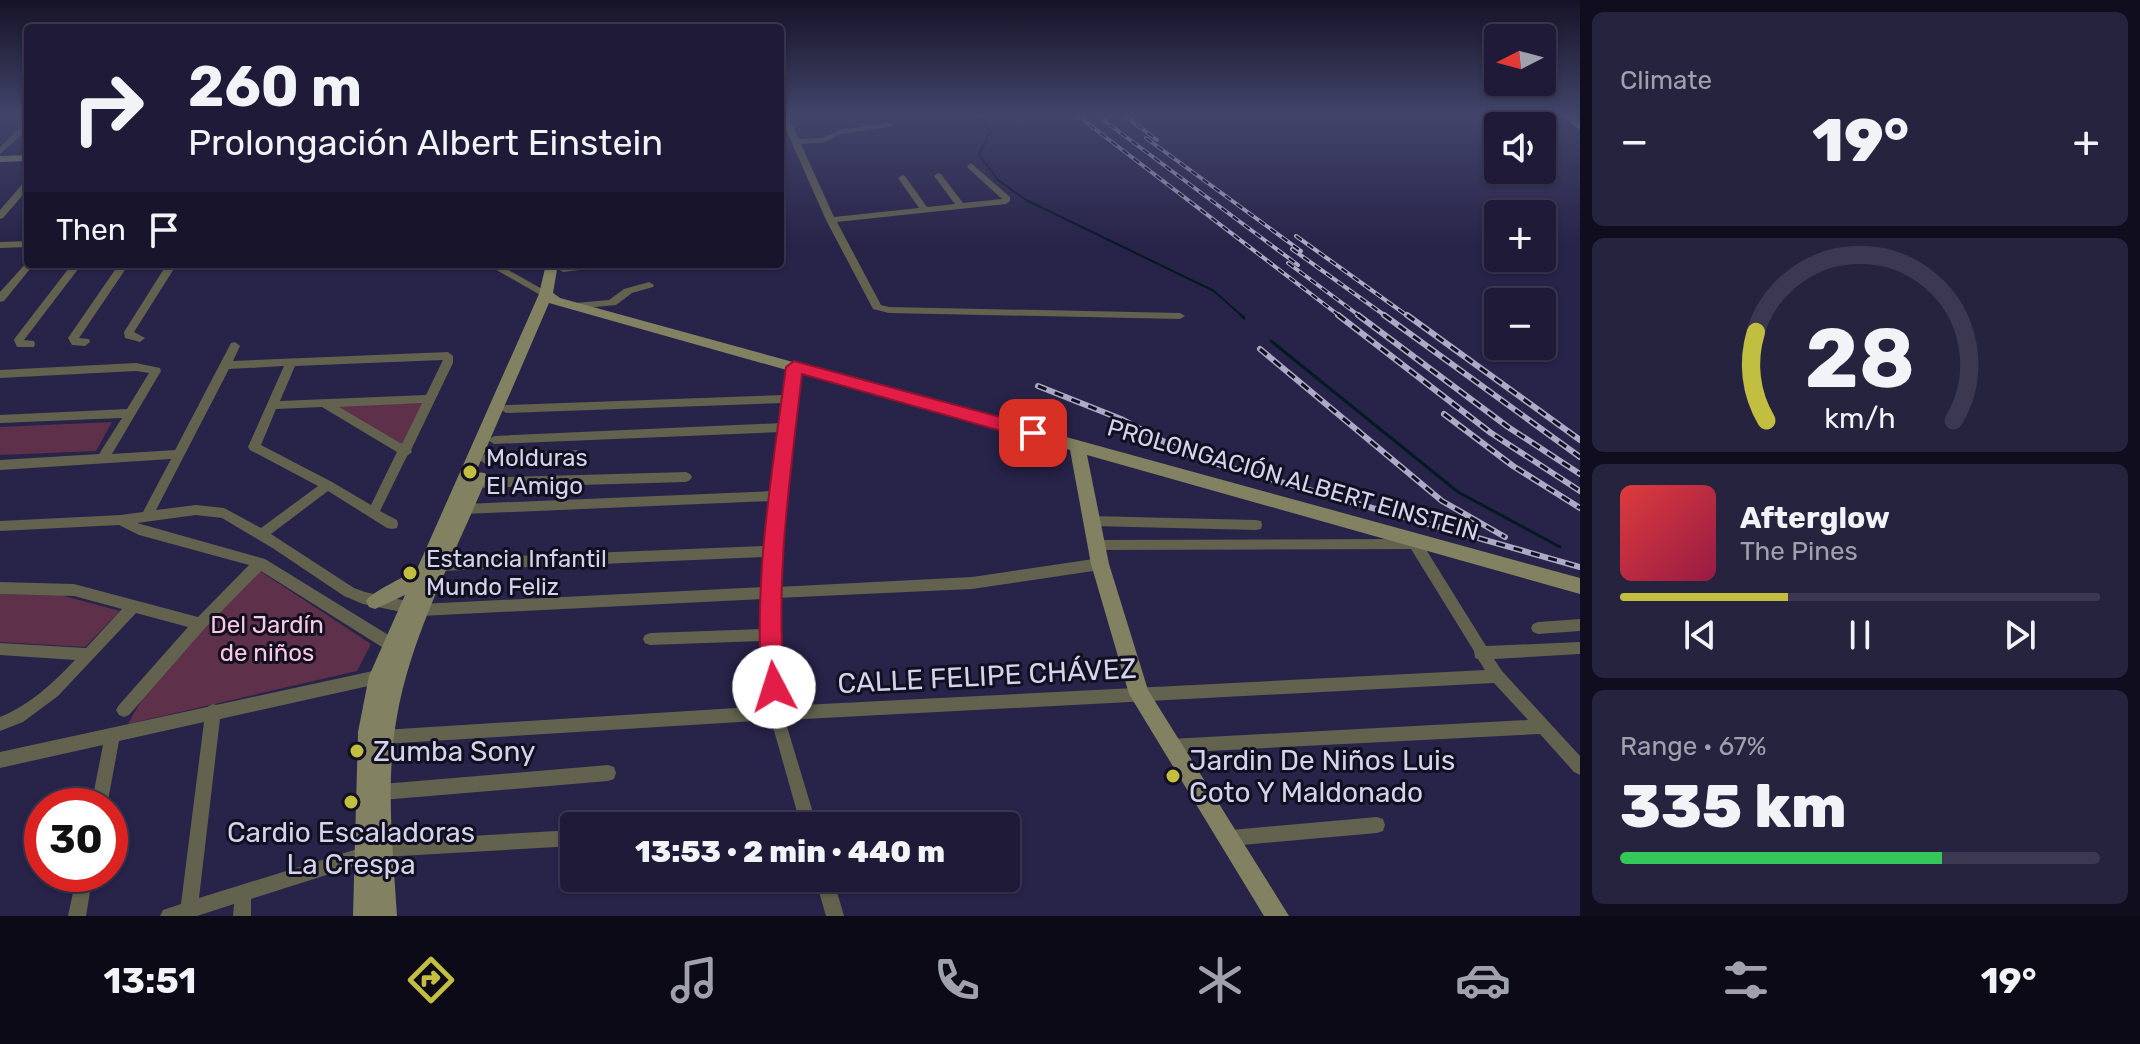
<!DOCTYPE html>
<meta charset="utf-8">
<style>
:root{--surface:#1e1a37;--page:#26233f;--text:#f1f3f6;--muted:#a1a1ad;--line:#3c3852;--accent:#c1be40}
body{margin:0;font-family:Rubik,sans-serif;background:var(--page);color:var(--text);height:100vh;display:flex;flex-direction:column;font-size:30px;white-space:nowrap}
*{box-sizing:border-box;margin:0}
p{font-size:26px;color:var(--muted)}
.icon{flex:none;width:44px;height:44px;fill:none;stroke:currentColor;stroke-width:2;stroke-linecap:round;stroke-linejoin:round}
.map{position:relative;flex:1;overflow:hidden}
.side{display:flex;flex-direction:column;gap:12px;padding:12px;background:#100e1e;width:560px}
.side>*{flex:none}
.top-card{position:absolute;left:24px;top:24px;width:760px;height:244px;border-radius:8px;box-shadow:0 2px 6px #0004,0 0 0 2px var(--line);background:#1e1a37;color:var(--text);overflow:hidden}
.needle{width:52px;rotate:264deg}
.controls{position:absolute;left:1484px;top:24px;display:grid;gap:16px}
.controls a{display:grid;place-items:center;width:72px;height:72px;border-radius:8px;background:var(--surface);box-shadow:0 2px 6px #0004,0 0 0 2px var(--line);font-size:40px}
.speed{position:absolute;left:24px;top:788px;display:flex;gap:16px;font-size:40px;font-weight:700;text-align:center}
.speed>*{display:grid;place-content:center;width:104px;height:104px;border-radius:50%;background:var(--surface);box-shadow:0 2px 6px #0004,0 0 0 2px var(--line);line-height:1}
.speed .limit{border:12px solid #d22;background:#fff;color:#111}
.pin{position:absolute;display:grid;place-items:center;width:68px;height:68px;color:#fff;margin:-34px;border-radius:16px;box-shadow:0 4px 12px #0006}
.me{position:absolute;width:88px;margin:-44px;rotate:355deg;stroke-linejoin:round;filter:drop-shadow(0 0 6px #0008)}
.turn{display:flex;align-items:center;gap:28px;height:168px;padding:0 32px;font-size:36px}
.turn .icon{width:104px;height:104px;stroke-width:2.5}
.turn b{display:block;font-size:56px;line-height:68px}
.then{display:flex;align-items:center;height:76px;padding:0 32px;background:#0003;gap:16px;font-size:30px}
.big{font-size:60px;font-weight:800;line-height:1.1}
.side .widget{flex:1;display:flex;flex-direction:column;justify-content:center;gap:12px;min-width:0;padding:0 28px;border-radius:12px;background:var(--page)}
.side .dial{align-items:center;gap:0}
.dial svg{height:208px;overflow:visible;fill:none;stroke:var(--line);stroke-width:7;stroke-linecap:round;text-anchor:middle}
.dial text{fill:var(--text);stroke:none}
.song{display:flex;align-items:center;gap:24px}
.cover{width:96px;height:96px;border-radius:12px;background:linear-gradient(135deg,hsl(0 70% 55%),hsl(340 70% 35%))}
.played{height:8px;border-radius:4px;background:linear-gradient(90deg,var(--accent) 35%,var(--line) 35%)}
.keys{display:flex;justify-content:space-around;direction:ltr}
.heat{display:flex;justify-content:space-between;align-items:center;font-size:44px;direction:ltr}
.charge{height:12px;border-radius:6px;background:linear-gradient(90deg,#34c759 67%,var(--line) 0)}
.trip{position:absolute;left:560px;top:812px;width:460px;height:80px;border-radius:8px;background:var(--surface);box-shadow:0 2px 6px #0004,0 0 0 2px var(--line);font-weight:800;line-height:80px;text-align:center}
.menu{display:flex;height:128px;justify-content:space-around;align-items:center;background:#0c0a16;color:var(--muted)}
.menu .icon{width:56px;height:56px}
.menu .on{color:var(--accent)}
.menu b{font-size:36px;color:var(--text)}
main{display:flex;flex:1;min-height:0}
.map>svg:first-child{display:block}
.green{fill:#5e3049}
.lines{fill:none;stroke-linecap:round;stroke-linejoin:round}
.stream-far1{stroke:#041a23;stroke-width:2}
.stream{stroke:#041a23;stroke-width:3}
.minor{fill:#62624e;fill-rule:evenodd}
.secondary{fill:#828262;fill-rule:evenodd}
.rail-far1-casing{stroke:#acaac6;stroke-width:4}
.rail-casing{stroke:#acaac6;stroke-width:6}
.rail-far1{stroke:#110f20;stroke-width:2;stroke-dasharray:7;stroke-linecap:butt}
.rail{stroke:#110f20;stroke-width:3;stroke-dasharray:9;stroke-linecap:butt}
.route{fill:#e11d48;stroke:#92132f;stroke-width:2}
.poi-dot{fill:#c1be40;stroke:#110f20;stroke-width:3}
.labels{text-anchor:middle;dominant-baseline:central;stroke-width:6;stroke-linejoin:round;paint-order:stroke}
.poi-label{font-size:24px;fill:#d4d3ec;stroke:#110f20;text-anchor:start}
.street-label{font-size:24px;fill:#d4d3ec;stroke:#110f20}
.park-label{font-size:24px;fill:#fcc7e0;stroke:#110f20}
.near-street-label{font-size:28px;fill:#d4d3ec;stroke:#110f20}
.near-poi-label{font-size:28px;fill:#d4d3ec;stroke:#110f20;text-anchor:start}
</style>
<main>
<div class="map">
<svg width="1580" height="916" viewBox="0 0 1580 916">
<rect width="100%" height="100%" fill="#282349"/>
<g class="green">
<path d="M427,401L404,447L338,407Z"/>
<path d="M112,422L96,451L0,455V427Z"/>
<path d="M260,571L371,644L357,671L128,724C157,668 216,616 260,571Z"/>
<path d="M0,594L61,595L120,611L85,647L0,642Z"/>
</g>
<g class="lines">
<path class="stream-far1" d="M979,116L990,132L979,155L998,180L1026,200L1214,291L1243,317"/>
<g class="stream">
<path d="M1241,315L1244,318"/>
<path d="M1271,341L1458,492L1560,547"/>
</g>
<g class="minor">
<path d="M780,116H788L799,139L823,138L839,130L888,123L892,125L888,127L841,134L825,142L801,144L834,217L919,208L898,178L902,175L905,176L927,207L955,204L934,176L938,173L941,174L963,203L1002,199L968,168L967,166L971,163L1010,197V201L1006,204L837,222L881,305L889,307L1180,313L1185,316L1180,319L889,313L873,309L826,220Z"/>
<path d="M23,125H28V129L0,154V147Z"/>
<path d="M28,180V189L3,218L0,219V210L25,181Z"/>
<path d="M28,241V247L0,248V242Z"/>
<path d="M28,261V264H34L4,301L0,302V292Z"/>
<path d="M72,264H82L24,340L34,341L35,344L34,347H17L14,340L15,338Z"/>
<path d="M119,264H129L79,338L89,339L90,342L85,346L72,345L68,338Z"/>
<path d="M167,264H177L134,332L145,338L140,342L125,338L124,332Z"/>
<path d="M486,264H498L551,294L546,297L542,296Z"/>
<path d="M580,264H609L604,267L563,272L558,269L563,266Z"/>
<path d="M649,282L654,285L653,287L632,293L616,305L575,309L570,306L575,303L609,300L624,289Z"/>
<path d="M235,342L240,346L233,361L448,352L453,356V363L411,450L412,452L407,456L380,511L397,520L398,524L397,528L392,529L387,528L328,491L271,534L354,588L365,592L421,604L764,587L765,557L441,571L436,569L434,565L436,561L441,559L766,546L772,501L465,514L461,513L459,509L461,505L465,504L773,491L780,432L494,444L488,440L494,436L782,423L784,403L506,413L500,409L506,405L785,395L789,367L794,363L799,367L793,424L795,427L792,430L779,551L777,587L972,577L1100,558L1105,560L1107,564L1105,568L1100,570L972,589L777,598L776,635L783,706L1485,670L1478,659L1475,658L1474,651L1411,549L1096,550L1091,549L1089,545L1091,541L1096,540L1406,539L1407,535L1412,534L1417,535L1486,646L1580,642V654L1494,659L1502,671L1580,756V775L1574,772L1540,734L1170,753L1165,751L1162,746L1165,741L1170,739L1528,720L1494,683L785,720L817,826H801L771,720L383,744L378,742L375,737L378,732L383,730L768,706L762,641L650,645L645,643L643,639L645,635L650,633L762,629L763,599L421,616L363,604L344,596L274,549L222,518L196,515L137,523L265,559L403,644L405,649L403,654L398,655L393,654L261,571L205,628L129,715L124,717L119,715L116,710L119,705L188,627L136,613L58,696L23,722L0,731V717C30,705 53,683 75,660L0,655V643L86,648L122,609L74,596L0,594V582L74,584L198,617L249,565L139,535L119,525L0,531V521L121,515L143,512L171,459L0,470V460L99,454L122,418L0,423V415L127,409L149,373L136,371L0,378V370L136,363L160,368L161,371L112,454L175,450L231,343ZM443,360L426,395L280,401L295,366ZM284,366L248,447L250,450L318,486L261,528L224,508L196,505L156,510L229,369ZM422,403L402,444L339,407ZM322,407L397,452L371,505L332,482L261,445L276,409Z"/>
<path d="M578,450L584,454L578,458L485,464L479,459L485,454Z"/>
<path d="M686,472L690,474L692,477L690,480L686,482L476,488L472,486L470,483L472,480L476,478Z"/>
<path d="M1091,516L1256,520L1261,521L1262,525L1261,529L1256,530L1091,526L1086,525L1085,521L1086,517Z"/>
<path d="M1580,619V631L1538,634L1533,632L1531,628L1533,624L1538,622Z"/>
<path d="M382,669L387,671L389,676L387,681L382,683L220,719L199,898L383,841L574,830V846L383,857L251,899V916H233L234,904L197,916H160L163,910L181,904L204,722L119,741L107,806H91L103,745L0,768V752L207,707L213,704L216,705Z"/>
<path d="M608,765L614,767L616,773L614,779L608,781L382,800L376,798L374,792L376,786L382,784Z"/>
<path d="M1377,817L1383,819L1385,825L1383,831L1377,833L1231,846L1225,844L1223,838L1225,832L1231,830Z"/>
<path d="M77,874H93L86,916H68Z"/>
<path d="M815,878H833L844,916H826Z"/>
</g>
<g class="secondary">
<path d="M1563,116H1575L1580,121V130Z"/>
<path d="M28,155V161L0,162V156Z"/>
<path d="M546,264H558L553,293L560,298L1580,578V594L1087,455L1109,564L1148,690L1289,916H1264L1129,694L1091,564L1070,450L549,303L476,472L485,473L487,477C455,555 412,632 397,716C385,781 393,850 397,916H353L358,732L369,676L405,595L375,609L369,607L366,601C371,592 405,577 417,569L539,294Z"/>
</g>
<g class="rail-far1-casing">
<g id="rail-far1">
<path d="M1078,116L1341,317"/>
<path d="M1098,116L1298,265"/>
<path d="M1125,116L1157,140"/>
<path d="M1146,138L1301,251"/>
<path d="M1296,236L1409,317"/>
<path d="M1292,249L1387,317"/>
<path d="M1288,263L1361,317"/>
</g>
</g>
<g class="rail-casing">
<g id="rail">
<path d="M1338,315L1491,433L1580,491"/>
<path d="M1358,315L1508,427L1580,474"/>
<path d="M1384,315L1580,457"/>
<path d="M1407,315L1580,440"/>
<path d="M1260,349L1442,501L1505,537"/>
<path d="M1038,386L1121,419L1193,457L1580,567"/>
<path d="M1444,414L1513,466L1580,508"/>
</g>
</g>
<use href="#rail-far1" class="rail-far1"/>
<use href="#rail" class="rail"/>
</g>
<linearGradient id="sky" x2="0" y2="1"><stop stop-color="#161328"/><stop offset="0.47" stop-color="#42456a"/><stop offset="1" stop-color="#42456a" stop-opacity="0"/></linearGradient>
<rect width="1580" height="245" fill="url(#sky)"/>
<path class="route" d="M794,361L1033,426L1041,433L1033,440L802,374C790,479 774,582 785,687L782,695L774,698L766,695L762,687C753,579 772,473 786,367Z"/>
<g class="poi-dot">
<circle cx="470" cy="472" r="8"/>
<circle cx="410" cy="573" r="8"/>
<circle cx="357" cy="751" r="8"/>
<circle cx="1173" cy="776" r="8"/>
<circle cx="351" cy="802" r="8"/>
</g>
<g class="labels">
<g class="poi-label">
<text x="486" y="458">Molduras<tspan x="486" dy="28">El Amigo</tspan></text>
<text x="426" y="559">Estancia Infantil<tspan x="426" dy="28">Mundo Feliz</tspan></text>
</g>
<g class="street-label">
<text transform="translate(1293 480) rotate(16)">PROLONGACIÓN ALBERT EINSTEIN</text>
</g>
<g class="park-label">
<text x="267" y="625">Del Jardín<tspan x="267" dy="28">de niños</tspan></text>
</g>
<g class="near-street-label">
<text transform="translate(987 676) rotate(-3)">CALLE FELIPE CHÁVEZ</text>
</g>
<g class="near-poi-label">
<text x="373" y="751">Zumba Sony</text>
<text x="1189" y="760">Jardin De Niños Luis<tspan x="1189" dy="32">Coto Y Maldonado</tspan></text>
<text x="351" y="832" text-anchor="middle">Cardio Escaladoras<tspan x="351" dy="32">La Crespa</tspan></text>
</g>
</g>
</svg>
<div class="controls">
<a><svg class="needle" viewBox="-14 -14 28 28"><path d="M0-13l5 13h-10z" fill="#e53935"/><path d="M0 13l5-13h-10z" fill="#a1a1ad"/></svg></a>
<a><svg class="icon" aria-label="sound" viewBox="0 0 24 24"><path d="M4 9h4l5-4v14l-5-4H4zM17 9q2 3 0 6"/></svg></a>
<a>+</a>
<a>−</a>
</div>
<div class="speed"><div class="limit">30</div></div>
<div class="pin" style="left:1033px;top:433px;background:#d93025"><svg class="icon" aria-label="arrive" viewBox="0 0 24 24"><path d="M6 21V4h12l-3 4 3 4H6"/></svg></div>
<svg class="me" style="left:774px;top:687px" viewBox="-20 -20 40 40"><circle r="19" fill="#fff"/><path d="M0-13L10 11 0 6-10 11z" fill="#e11d48"/></svg>
<div class="trip">13:53 · 2 min · 440 m</div>
<div class="top-card">
<div class="turn"><svg class="icon" aria-label="right" viewBox="0 0 24 24"><path d="M7 20v-9h11M14 6l5 5-5 5"/></svg><div><b>260 m</b>Prolongación Albert Einstein</div></div>
<div class="then">Then<svg class="icon" aria-label="arrive" viewBox="0 0 24 24"><path d="M6 21V4h12l-3 4 3 4H6"/></svg></div>
</div>
</div>
<section class="side">
<div class="widget"><p>Climate</p>
<div class="heat"><a>−</a><b class="big">19°</b><a>+</a></div>
</div>
<div class="widget dial"><svg viewBox="0 0 100 80">
<path d="M14 69A42 42 0 1 1 86 69"/>
<path d="M14 69A42 42 0 0 1 10 35" stroke="#c1be40"/>
<text x="50" y="56" font-size="32" font-weight="700">28</text>
<text x="50" y="72" font-size="11">km/h</text>
</svg></div>
<div class="widget">
<div class="song"><i class="cover"></i><div><b>Afterglow</b><p>The Pines</p></div></div>
<div class="played"></div>
<div class="keys"><svg class="icon" aria-label="previous" viewBox="0 0 24 24"><path d="M18 5L8 12l10 7zM5 5v14"/></svg><svg class="icon" aria-label="pause" viewBox="0 0 24 24"><path d="M8 5v14M16 5v14"/></svg><svg class="icon" aria-label="next" viewBox="0 0 24 24"><path d="M6 5l10 7-10 7zM19 5v14"/></svg></div>
</div>
<div class="widget"><p>Range · 67%</p><b class="big">335 km</b><div class="charge"></div></div>
</section>
</main>
<nav class="menu">
<b>13:51</b>
<svg class="icon on" aria-label="directions" viewBox="0 0 24 24"><path d="M12 3l9 9-9 9-9-9zM9 14v-3h6M13 9l2 2-2 2"/></svg>
<svg class="icon" aria-label="music" viewBox="0 0 24 24"><path d="M9 18V5l10-2v13"/><circle cx="6" cy="18" r="3"/><circle cx="16" cy="16" r="3"/></svg>
<svg class="icon" aria-label="phone" viewBox="0 0 24 24"><path d="M5 4h4l2 5-3 2q2 4 5 5l2-3 5 2v4C11 20 4 13 5 4z"/></svg>
<svg class="icon" aria-label="climate" viewBox="0 0 24 24"><path d="M12 3v18M4 7l16 10M4 17L20 7"/></svg>
<svg class="icon" aria-label="car" viewBox="0 0 24 24"><path d="M5 17H2v-5l4-1 3-4h7l3 4 3 1v5h-3M9 17h6M6 11h13"/><circle cx="7" cy="17" r="2"/><circle cx="17" cy="17" r="2"/></svg>
<svg class="icon" aria-label="filters" viewBox="0 0 24 24"><path d="M4 7h16M4 17h16"/><circle cx="9" cy="7" r="2"/><circle cx="15" cy="17" r="2"/></svg>
<b>19°</b>
</nav>
